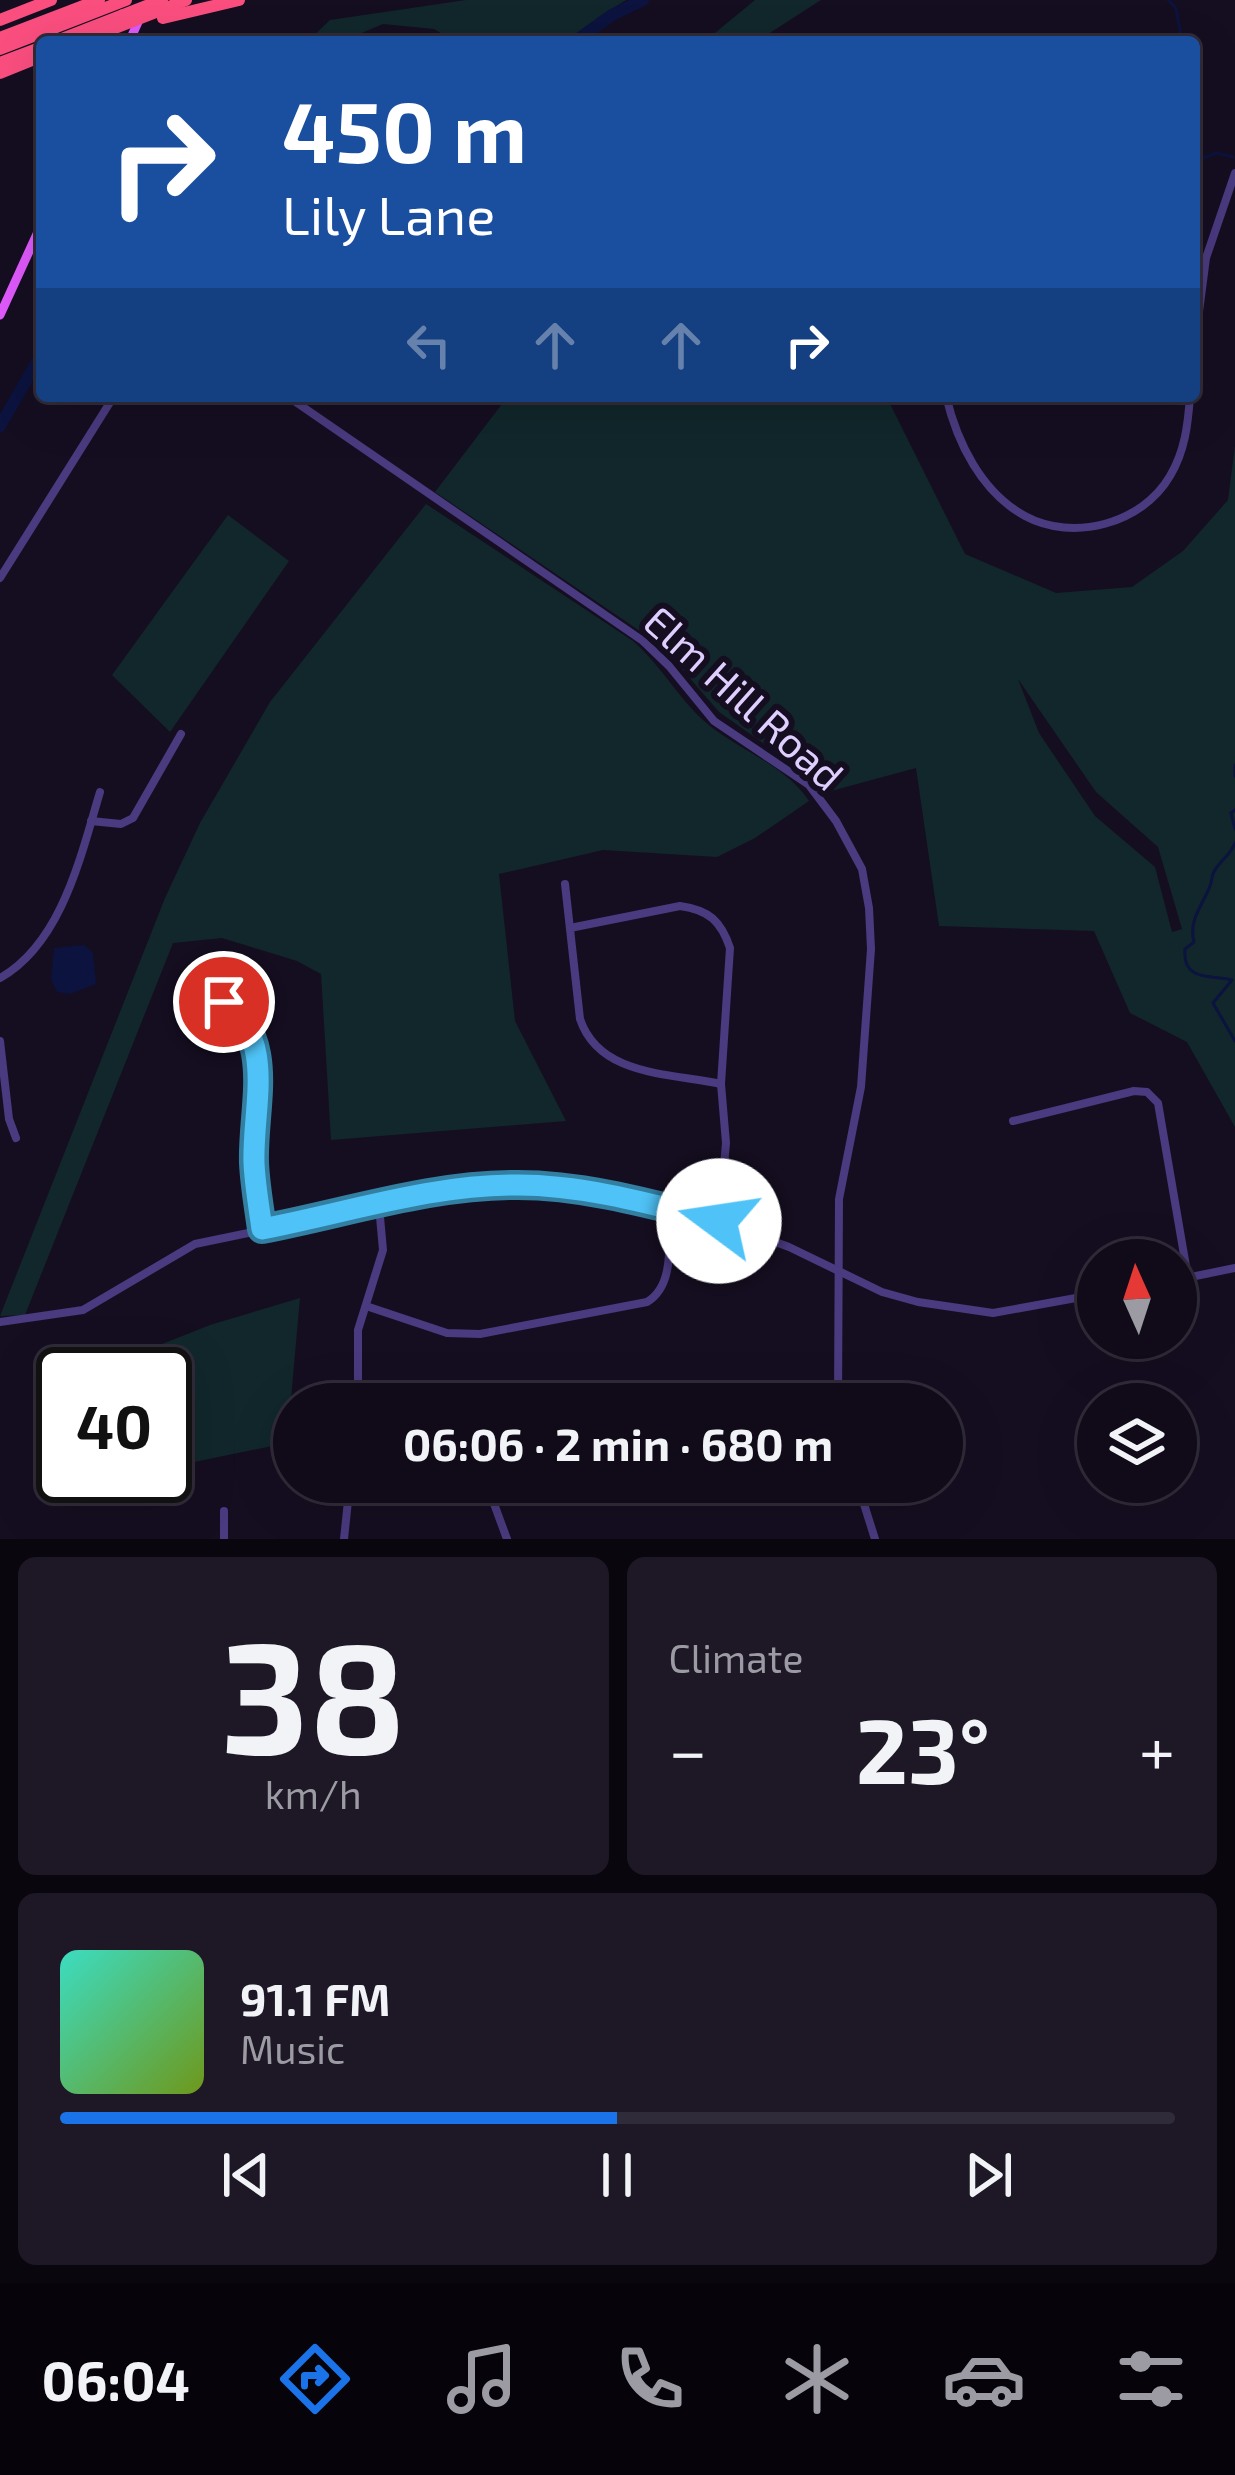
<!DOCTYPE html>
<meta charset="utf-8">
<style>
:root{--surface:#100a19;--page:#1e1826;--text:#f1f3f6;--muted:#9c9aa2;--line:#302b38;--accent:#1a73e8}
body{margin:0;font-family:"Exo 2",sans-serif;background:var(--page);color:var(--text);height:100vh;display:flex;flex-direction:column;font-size:45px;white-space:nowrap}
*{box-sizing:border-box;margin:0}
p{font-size:39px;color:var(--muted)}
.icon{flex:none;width:66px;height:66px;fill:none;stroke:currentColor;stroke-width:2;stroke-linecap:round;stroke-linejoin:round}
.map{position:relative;height:1539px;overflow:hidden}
.drawer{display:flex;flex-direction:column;gap:18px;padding:18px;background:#09060e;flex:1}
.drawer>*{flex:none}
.banner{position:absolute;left:36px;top:36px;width:1164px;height:366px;border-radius:12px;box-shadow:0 12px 48px #0002,0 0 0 3px var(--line);background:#1a4fa0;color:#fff;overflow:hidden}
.needle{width:78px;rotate:357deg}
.fabs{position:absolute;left:1077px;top:1239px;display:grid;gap:24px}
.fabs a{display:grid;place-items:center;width:120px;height:120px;border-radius:50%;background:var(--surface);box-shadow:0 12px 48px #0002,0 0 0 3px var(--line);font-size:60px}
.speed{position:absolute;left:36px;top:1347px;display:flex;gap:24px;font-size:60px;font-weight:700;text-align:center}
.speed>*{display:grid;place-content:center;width:156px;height:156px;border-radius:50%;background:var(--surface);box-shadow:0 12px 48px #0002,0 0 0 3px var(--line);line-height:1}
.speed .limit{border:6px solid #111;border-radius:18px;background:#fff;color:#111}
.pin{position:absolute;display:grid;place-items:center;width:102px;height:102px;color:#fff;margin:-51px;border:6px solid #fff;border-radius:50%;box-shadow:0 3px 12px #0007}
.me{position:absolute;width:132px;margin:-66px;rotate:284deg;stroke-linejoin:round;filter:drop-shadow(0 0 9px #0008)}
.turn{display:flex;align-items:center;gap:42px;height:252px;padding:0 48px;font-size:54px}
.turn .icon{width:156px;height:156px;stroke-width:2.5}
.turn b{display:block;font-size:84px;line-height:102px}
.lanes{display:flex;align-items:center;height:114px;padding:0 48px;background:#0003;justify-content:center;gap:60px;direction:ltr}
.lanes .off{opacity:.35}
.big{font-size:90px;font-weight:700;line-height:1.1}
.drawer .widget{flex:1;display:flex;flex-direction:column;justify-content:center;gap:18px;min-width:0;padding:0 42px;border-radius:18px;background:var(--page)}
.drawer .dial{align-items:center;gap:0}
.dial b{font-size:156px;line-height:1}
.song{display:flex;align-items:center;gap:36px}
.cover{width:144px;height:144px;border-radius:18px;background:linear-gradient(135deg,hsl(170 70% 55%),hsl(80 70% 35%))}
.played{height:12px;border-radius:6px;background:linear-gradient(90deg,var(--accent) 50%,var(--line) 50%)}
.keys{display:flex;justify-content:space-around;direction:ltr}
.heat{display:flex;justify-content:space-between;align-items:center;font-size:66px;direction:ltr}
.drawer .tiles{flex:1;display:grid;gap:18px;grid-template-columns:1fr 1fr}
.widget:last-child{grid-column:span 2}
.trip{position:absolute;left:273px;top:1383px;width:690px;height:120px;border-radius:60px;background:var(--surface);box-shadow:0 12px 48px #0002,0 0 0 3px var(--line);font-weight:700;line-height:120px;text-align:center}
.dock{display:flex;height:192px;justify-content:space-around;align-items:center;background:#06040a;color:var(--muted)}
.dock .icon{width:84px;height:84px}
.dock .on{color:var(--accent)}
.dock b{font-size:54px;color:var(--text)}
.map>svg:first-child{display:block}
.green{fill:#11272b;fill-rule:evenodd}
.water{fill:#0b133e}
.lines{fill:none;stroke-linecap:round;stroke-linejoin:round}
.stream{stroke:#0b133e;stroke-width:3}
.river{stroke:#0b133e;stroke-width:12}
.minor{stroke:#4a3a7f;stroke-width:8}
.major{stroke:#de59fb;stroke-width:9}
.highway{stroke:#fa4e7f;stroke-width:12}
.highway-bridge{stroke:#fa4e7f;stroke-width:12}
.route-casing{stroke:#337fa1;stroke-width:30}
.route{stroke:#4fc3f7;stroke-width:21}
.labels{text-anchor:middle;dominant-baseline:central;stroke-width:12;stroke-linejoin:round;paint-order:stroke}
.street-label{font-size:42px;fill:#decffe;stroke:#150e21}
</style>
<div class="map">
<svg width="1235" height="1539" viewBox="0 0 1235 1539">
<rect width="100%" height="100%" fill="#150e21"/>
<g class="green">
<path d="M466,0H626L596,19L587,42H456L434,29L383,24L340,42L308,41L330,20Z"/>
<path d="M755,0H821L756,42H704Z"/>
<path d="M508,396H886L965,554L1056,593L1132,587L1183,551L1228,500L1235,446V1127L1187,1042L1130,1013L1094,931L939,926L916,768L831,791L719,712L662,646L435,492ZM1018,679L1096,792L1158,847L1182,929L1172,932L1155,867L1095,816L1039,733Z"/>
<path d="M426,504L633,641C662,666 681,703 710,726C743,752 786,766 809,801L755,838L717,857L603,850L499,874L515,1021L566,1121L331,1140L321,974L297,961L222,938L173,943L25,1315L0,1316L165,898L200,823L270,702Z"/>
<path d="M228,515L289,561L170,732L112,675Z"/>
<path d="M300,1298L287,1443L165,1468V1374H112L114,1363L210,1325Z"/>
</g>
<path class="water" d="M84,945L93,953L96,984L70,994L57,992L51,979L54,948Z"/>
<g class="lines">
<g class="stream">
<path d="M1168,0L1176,8L1182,42"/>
<path d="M1194,161L1217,153L1233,157"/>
<path d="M1235,765V776"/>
<path d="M1235,810L1231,813L1235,829"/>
<path d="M1235,843C1231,854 1224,857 1217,867C1210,876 1214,875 1210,886C1203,905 1188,920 1194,942L1185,949C1182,982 1212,975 1232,980L1213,1003L1235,1041"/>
</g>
<g class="river">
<path d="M574,42L612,15L643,0"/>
<path d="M0,426L42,353"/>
</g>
<g class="minor">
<path d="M1194,350L1206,258L1235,173"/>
<path d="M287,396L643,641L669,666L714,721L809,785L836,821L862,869L869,908L871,949L861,1087L839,1199L838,1404"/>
<path d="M946,396C957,442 981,492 1025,516C1073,542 1142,524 1170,476C1185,451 1188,424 1190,396"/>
<path d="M0,578L114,396"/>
<path d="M91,821L121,824L133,818L181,734"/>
<path d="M565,884L580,1019C599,1076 669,1073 721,1084"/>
<path d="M570,928L680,906C709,910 721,921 730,948L721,1084L726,1143L719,1221"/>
<path d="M0,978C62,943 81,855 100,792"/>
<path d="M224,1002C277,1041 252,1107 254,1163C255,1185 259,1207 262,1229"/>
<path d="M0,1041L9,1119L16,1138"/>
<path d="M1013,1121L1134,1091L1147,1092L1158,1103L1188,1278"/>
<path d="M1176,1280L1235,1268"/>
<path d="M366,1306L447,1333L480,1334L647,1302C676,1285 668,1239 670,1209"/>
<path d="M0,1322L83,1310L195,1244L466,1188L524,1184L599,1194L719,1221L789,1247L882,1292L918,1302L993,1313L1098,1294"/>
<path d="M358,1404V1330L383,1250L379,1206"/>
<path d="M486,1482L507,1539"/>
<path d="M857,1482L875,1539"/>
<path d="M492,1492L508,1482"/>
<path d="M224,1539V1511"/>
<path d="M344,1539L350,1482"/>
</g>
<g class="major">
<path d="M129,42L139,20"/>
<path d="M0,315L42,223"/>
</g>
<g class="highway">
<path d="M169,7L186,0"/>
<path d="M163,18L239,0"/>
<path d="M0,20L51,0"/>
<path d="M0,38L99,0"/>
<path d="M54,42L123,15"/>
<path d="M79,42L133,21"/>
<path d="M0,49L126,0"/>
<path d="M0,63L42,47"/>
<path d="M0,73L42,56"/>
</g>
<g class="highway-bridge">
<path d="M123,15L162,0"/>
<path d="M133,21L169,7"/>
</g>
</g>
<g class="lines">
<g class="route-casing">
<path id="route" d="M224,1002C277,1041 252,1107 254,1163C255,1185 259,1207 262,1229C346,1213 433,1184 518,1185C585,1185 655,1205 719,1221"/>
</g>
<use href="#route" class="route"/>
</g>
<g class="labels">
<g class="street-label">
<text transform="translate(745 697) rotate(42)">Elm Hill Road</text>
</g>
</g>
</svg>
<div class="fabs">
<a><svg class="needle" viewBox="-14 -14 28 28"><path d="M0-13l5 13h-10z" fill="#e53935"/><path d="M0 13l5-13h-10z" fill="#9c9aa2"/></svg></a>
<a><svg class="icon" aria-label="layers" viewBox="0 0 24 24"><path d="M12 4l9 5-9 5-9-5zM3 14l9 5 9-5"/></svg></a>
</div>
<div class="speed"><div class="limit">40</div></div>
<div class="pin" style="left:224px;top:1002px;background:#d93025"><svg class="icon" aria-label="arrive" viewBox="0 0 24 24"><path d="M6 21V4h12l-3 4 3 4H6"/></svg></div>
<svg class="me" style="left:719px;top:1221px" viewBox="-20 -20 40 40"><circle r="19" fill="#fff"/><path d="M0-13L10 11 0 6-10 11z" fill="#4fc3f7"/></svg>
<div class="trip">06:06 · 2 min · 680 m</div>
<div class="banner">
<div class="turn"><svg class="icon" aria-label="right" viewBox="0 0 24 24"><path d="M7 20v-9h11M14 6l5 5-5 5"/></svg><div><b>450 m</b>Lily Lane</div></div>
<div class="lanes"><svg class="icon off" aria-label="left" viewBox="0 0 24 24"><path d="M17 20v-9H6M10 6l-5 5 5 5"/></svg><svg class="icon off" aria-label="ahead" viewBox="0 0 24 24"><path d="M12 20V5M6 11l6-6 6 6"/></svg><svg class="icon off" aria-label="ahead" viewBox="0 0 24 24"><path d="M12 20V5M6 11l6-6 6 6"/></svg><svg class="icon" aria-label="right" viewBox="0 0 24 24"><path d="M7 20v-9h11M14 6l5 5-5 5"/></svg></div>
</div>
</div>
<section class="drawer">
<div class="tiles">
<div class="widget dial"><b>38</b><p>km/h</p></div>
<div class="widget"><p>Climate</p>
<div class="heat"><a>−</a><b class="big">23°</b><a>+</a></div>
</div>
<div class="widget">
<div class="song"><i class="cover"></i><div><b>91.1 FM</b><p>Music</p></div></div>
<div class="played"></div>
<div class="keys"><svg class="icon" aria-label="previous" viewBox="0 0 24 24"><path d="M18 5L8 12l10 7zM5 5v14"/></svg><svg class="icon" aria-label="pause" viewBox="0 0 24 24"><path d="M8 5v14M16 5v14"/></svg><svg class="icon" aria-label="next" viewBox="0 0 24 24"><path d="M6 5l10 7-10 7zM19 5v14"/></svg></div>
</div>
</div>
</section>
<nav class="dock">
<b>06:04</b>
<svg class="icon on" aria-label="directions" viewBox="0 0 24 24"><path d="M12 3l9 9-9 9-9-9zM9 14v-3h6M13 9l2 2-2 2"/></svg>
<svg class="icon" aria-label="music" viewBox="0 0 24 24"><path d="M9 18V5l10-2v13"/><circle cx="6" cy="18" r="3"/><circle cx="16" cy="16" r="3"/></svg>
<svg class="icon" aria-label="phone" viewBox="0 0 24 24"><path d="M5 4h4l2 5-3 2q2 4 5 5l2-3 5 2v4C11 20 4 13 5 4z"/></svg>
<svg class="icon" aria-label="climate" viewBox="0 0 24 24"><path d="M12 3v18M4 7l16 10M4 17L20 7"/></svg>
<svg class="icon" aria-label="car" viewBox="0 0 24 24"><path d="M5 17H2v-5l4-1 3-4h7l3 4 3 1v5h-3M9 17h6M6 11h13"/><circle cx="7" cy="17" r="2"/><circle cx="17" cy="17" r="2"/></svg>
<svg class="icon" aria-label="filters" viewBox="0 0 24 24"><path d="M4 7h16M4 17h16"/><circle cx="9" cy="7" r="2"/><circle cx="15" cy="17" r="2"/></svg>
</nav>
